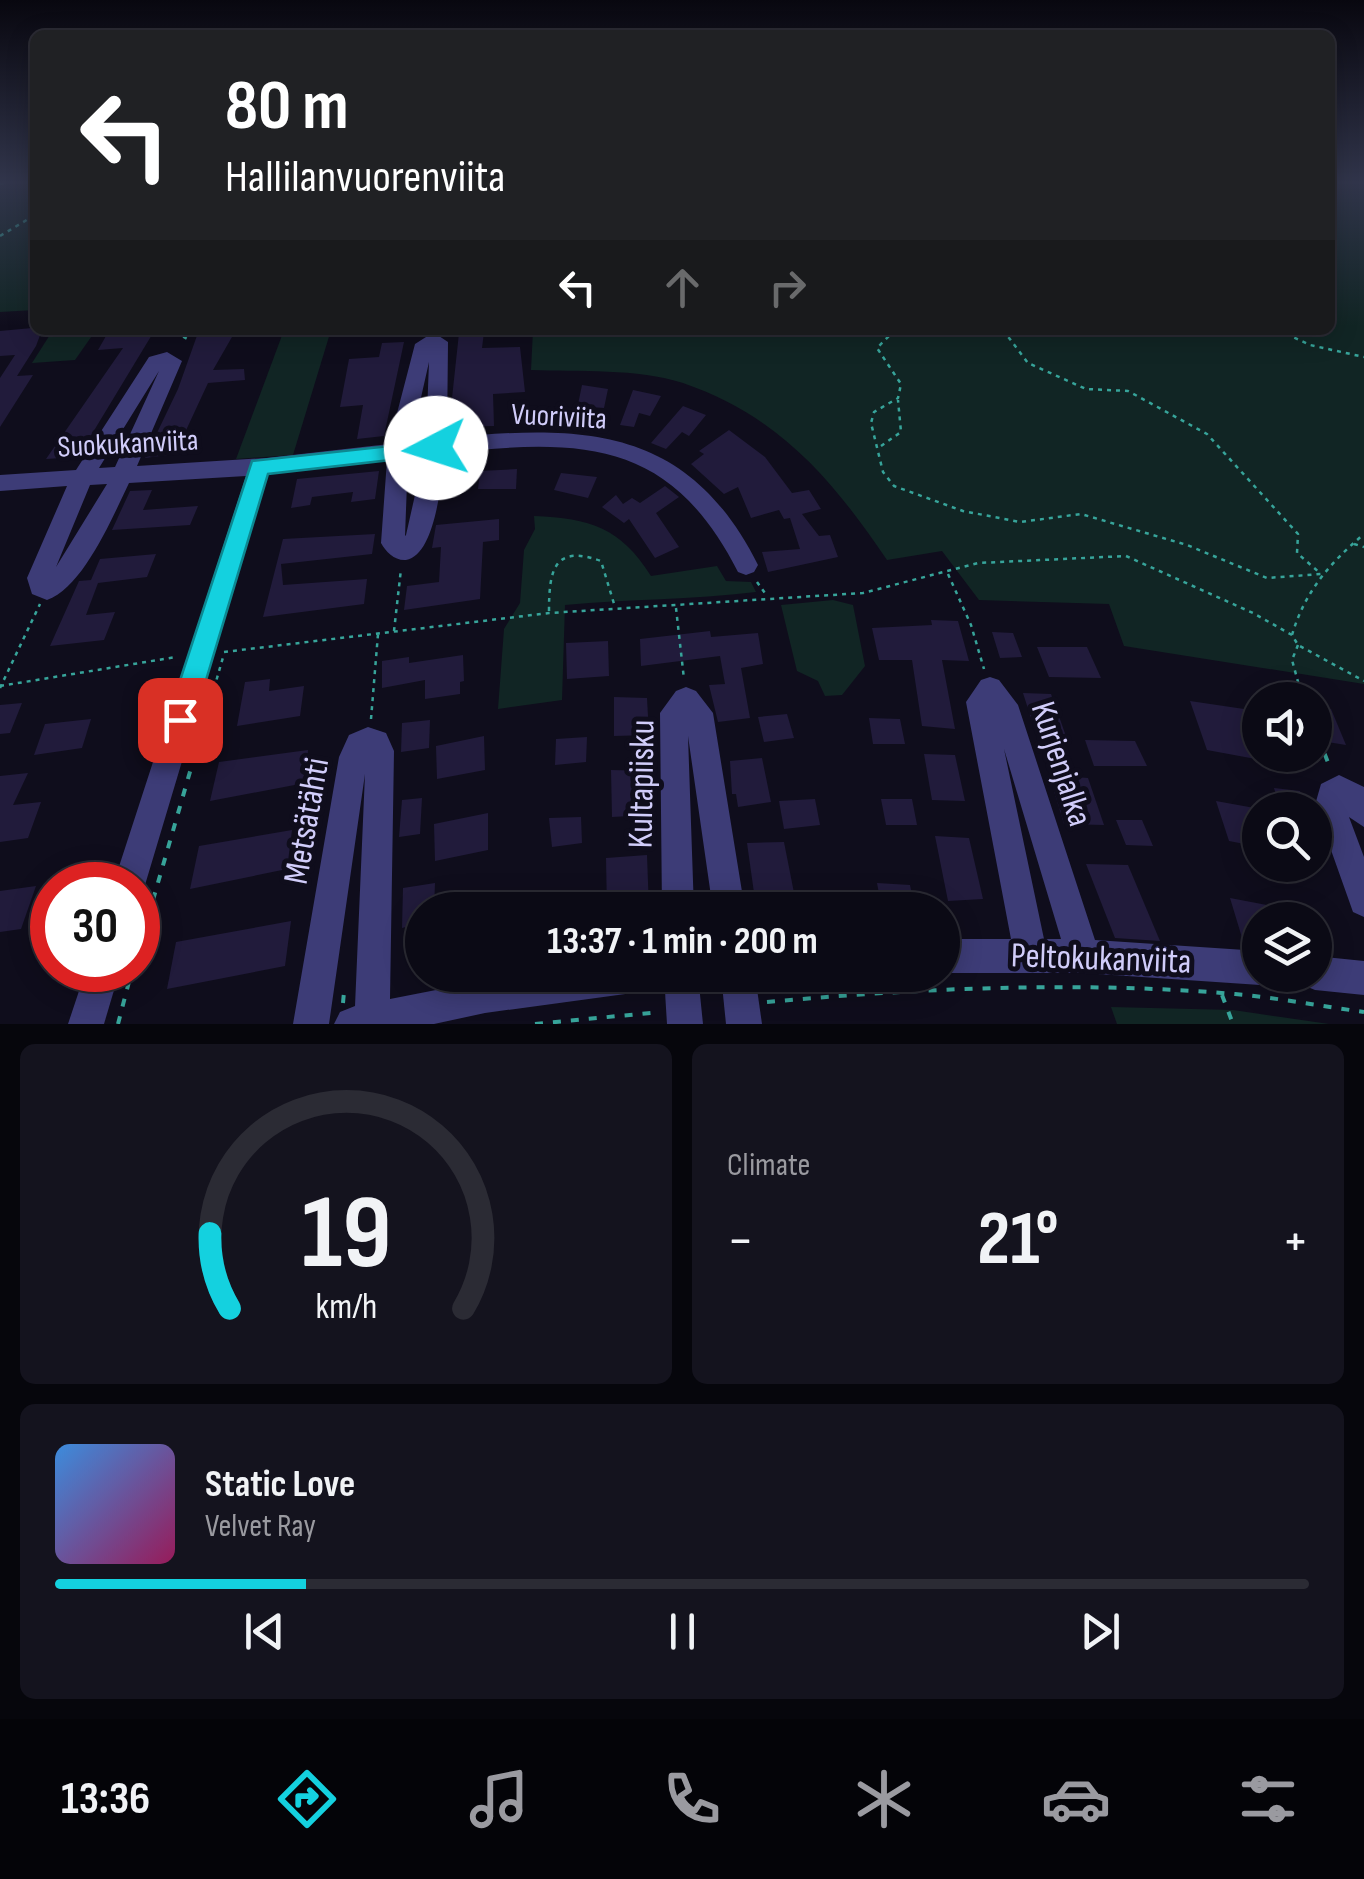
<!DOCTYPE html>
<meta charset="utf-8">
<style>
:root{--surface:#0b0a15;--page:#14131e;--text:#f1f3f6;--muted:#9a9aa0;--line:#2b2b34;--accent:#14d1df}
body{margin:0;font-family:"Sofia Sans Condensed",sans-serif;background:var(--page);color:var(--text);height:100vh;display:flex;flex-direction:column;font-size:38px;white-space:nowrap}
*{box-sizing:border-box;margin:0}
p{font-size:32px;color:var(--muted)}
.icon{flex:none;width:55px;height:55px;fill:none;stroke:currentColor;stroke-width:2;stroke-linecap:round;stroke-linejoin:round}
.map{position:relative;height:1024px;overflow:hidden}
.side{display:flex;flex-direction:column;gap:20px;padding:20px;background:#06060c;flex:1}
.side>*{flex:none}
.banner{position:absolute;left:30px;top:30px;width:1305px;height:305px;border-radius:15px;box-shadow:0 5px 25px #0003,0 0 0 2px var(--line);background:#202124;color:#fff;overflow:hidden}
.fabs{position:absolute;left:1242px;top:682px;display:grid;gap:20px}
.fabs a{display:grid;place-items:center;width:90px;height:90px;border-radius:50%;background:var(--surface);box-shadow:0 5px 25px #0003,0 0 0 2px var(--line);font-size:50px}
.speed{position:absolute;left:30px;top:862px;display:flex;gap:20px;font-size:50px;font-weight:700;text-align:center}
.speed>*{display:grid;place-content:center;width:130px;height:130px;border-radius:50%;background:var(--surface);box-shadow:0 5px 25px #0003,0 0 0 2px var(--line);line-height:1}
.speed .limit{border:15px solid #d22;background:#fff;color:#111}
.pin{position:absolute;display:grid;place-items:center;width:85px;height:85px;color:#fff;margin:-42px;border-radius:20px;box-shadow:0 5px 15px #0006}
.me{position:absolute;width:110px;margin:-55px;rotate:265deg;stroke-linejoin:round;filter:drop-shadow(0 0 8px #0008)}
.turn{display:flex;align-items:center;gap:35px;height:210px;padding:0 30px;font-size:45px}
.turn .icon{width:130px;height:130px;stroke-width:2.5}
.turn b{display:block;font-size:70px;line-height:85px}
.lanes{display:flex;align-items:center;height:95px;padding:0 30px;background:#0003;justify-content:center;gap:50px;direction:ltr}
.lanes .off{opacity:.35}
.big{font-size:75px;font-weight:700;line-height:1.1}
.side .card{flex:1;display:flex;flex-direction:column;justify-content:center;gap:15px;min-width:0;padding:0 35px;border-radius:15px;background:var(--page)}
.side .dial{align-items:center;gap:0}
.dial svg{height:260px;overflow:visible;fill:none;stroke:var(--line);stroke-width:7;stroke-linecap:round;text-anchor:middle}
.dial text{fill:var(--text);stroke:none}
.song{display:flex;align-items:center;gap:30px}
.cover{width:120px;height:120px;border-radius:15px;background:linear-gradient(135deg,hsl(210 70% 55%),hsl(330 70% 35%))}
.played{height:10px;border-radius:5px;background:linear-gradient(90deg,var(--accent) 20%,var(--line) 20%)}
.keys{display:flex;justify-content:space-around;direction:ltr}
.heat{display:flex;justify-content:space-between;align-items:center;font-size:55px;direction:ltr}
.side .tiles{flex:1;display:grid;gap:20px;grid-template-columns:1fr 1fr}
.card:last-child{grid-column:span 2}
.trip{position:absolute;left:405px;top:892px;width:555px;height:100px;border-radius:50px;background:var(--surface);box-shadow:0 5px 25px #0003,0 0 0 2px var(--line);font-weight:700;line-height:100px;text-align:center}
.tabs{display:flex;height:160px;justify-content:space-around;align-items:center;background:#040408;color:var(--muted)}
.tabs .icon{width:70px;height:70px}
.tabs .on{color:var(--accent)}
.tabs b{font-size:45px;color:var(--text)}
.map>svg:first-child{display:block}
.green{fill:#112524}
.building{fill:#211b3b}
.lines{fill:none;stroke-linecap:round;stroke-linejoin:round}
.path-far1{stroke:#37a49a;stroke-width:2.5;stroke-dasharray:4 5;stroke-linecap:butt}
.path{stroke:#37a49a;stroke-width:4;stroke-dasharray:8 10;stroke-linecap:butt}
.minor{fill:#3d3c77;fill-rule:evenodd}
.route{fill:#14d1df;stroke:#0d8891;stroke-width:2.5}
.labels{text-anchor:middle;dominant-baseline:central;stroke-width:10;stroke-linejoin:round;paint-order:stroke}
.street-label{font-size:30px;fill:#d1cdfa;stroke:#0f0d1c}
.near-street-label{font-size:35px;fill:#d1cdfa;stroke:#0f0d1c}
</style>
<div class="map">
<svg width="1364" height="1024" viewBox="0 0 1364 1024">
<rect width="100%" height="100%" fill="#0f0d1c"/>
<g class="green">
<path d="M0,182H35V310L0,312Z"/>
<path d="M1330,182H1364V684L1124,646L1109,604L979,600L942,551L887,560C832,479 779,416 683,383C637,368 579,372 531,370L533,330H1330Z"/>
<path d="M53,330H96L75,360L32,363Z"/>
<path d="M284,330H331L293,455L236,459Z"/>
<path d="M534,516C590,518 621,528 651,576L717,566L726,581L751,582L756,592C692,600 629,599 565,605L562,700L498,709L504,629L520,603L524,550L535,529Z"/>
<path d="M833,600L853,605L865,666L842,695L825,696L818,681L797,671L781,605Z"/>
<path d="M1111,1007L1233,1010L1329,1024H1117Z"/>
</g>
<g class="building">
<path d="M35,323V330H42L36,346L17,376L33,375L0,427V378L15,355L0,356V331L32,328Z"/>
<path d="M199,330H236L213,370L244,369L245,380L208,383L175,454L145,458L178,389Z"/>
<path d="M484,332L482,348L520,347L525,392L493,394L494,426L456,427L452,398L459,333Z"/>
<path d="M153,333L78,457L46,459L123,348L98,350L106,336Z"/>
<path d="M404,342L384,436L357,439L363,405L340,407L349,359L379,357L382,343Z"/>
<path d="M582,385L608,389L604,408L591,407L588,419H575Z"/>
<path d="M633,390L661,396L650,416L639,413L634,427L620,425Z"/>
<path d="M683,406L706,415L689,436L682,432L666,449L651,443Z"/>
<path d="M729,430L765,457L792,493L809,490L821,509L802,514L819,536L830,535L838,557L768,572L762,552L800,549L790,518L784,519L779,510L751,518L738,487L724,494L691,464L704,454L699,451Z"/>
<path d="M517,469L516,489H478L480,471Z"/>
<path d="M379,471L375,499L351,502L353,492L312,497L310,505L291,508L297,479Z"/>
<path d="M561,473L597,477L588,498L554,490Z"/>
<path d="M665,486L679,497L656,513L679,547L655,558L629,519L624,523L602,507L616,495L623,504L632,498L640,503Z"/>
<path d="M152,490L143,510L198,506L190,525L112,530L130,491Z"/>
<path d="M499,519V540L483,542L480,599L404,610L407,586L439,582L441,547L432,548L436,525Z"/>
<path d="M375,534L372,554L281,564L283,585L367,579L364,604L263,617L283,539Z"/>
<path d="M156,554L147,577L98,583L86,615L115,612L104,640L50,646L79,581L91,580L100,559Z"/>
<path d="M931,620L958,621L969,661L942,660L955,729L922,726L912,660H879L872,628L932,625Z"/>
<path d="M710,631L711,637L758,633L763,664L741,668L750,718L718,722L709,685L725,684L720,656L641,666L640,639Z"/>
<path d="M992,632L1013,633L1022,657L1000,658Z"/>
<path d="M608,641L609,676L567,679L566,643Z"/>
<path d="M1037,647H1087L1101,678L1049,677Z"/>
<path d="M463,655L464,681L460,682V694L425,699V680L382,688V661L409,657V663Z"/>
<path d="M270,679L269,691L304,686L300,716L237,726L245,682Z"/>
<path d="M1023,693L1051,694L1067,739L1038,740Z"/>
<path d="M614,697L647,698L649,735L614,736Z"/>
<path d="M1190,701L1244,709L1261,760L1207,750Z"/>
<path d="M22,703L10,733L0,734V705Z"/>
<path d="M1315,707L1331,709L1346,745L1315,740Z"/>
<path d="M787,714L794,738L764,742L758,717Z"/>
<path d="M869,718L900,719L905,744H873Z"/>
<path d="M91,719L82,748L34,755L45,724Z"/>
<path d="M430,720L429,748L401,752L402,723Z"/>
<path d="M484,736L485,770L437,779L436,746Z"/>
<path d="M587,737L586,762L555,765L556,739Z"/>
<path d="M1085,740L1135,741L1147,766H1094Z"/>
<path d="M308,750L305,783L210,801L219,762Z"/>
<path d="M924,754L955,755L965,801L932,800Z"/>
<path d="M762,758L771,802L738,807L736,794H732L730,761Z"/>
<path d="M611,770L648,771V815L612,817Z"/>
<path d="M28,773L13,805L41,802L28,838L0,842V776Z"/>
<path d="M1049,775L1088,778L1104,825L1064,824Z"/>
<path d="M1274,788L1300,791L1307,810H1281Z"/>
<path d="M422,798L420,834L399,837L402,800Z"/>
<path d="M815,799L820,825L784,829L779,801Z"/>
<path d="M881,799H912L917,825H886Z"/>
<path d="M1216,801L1260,809V847L1229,841Z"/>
<path d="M488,813V850L435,861L434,824Z"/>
<path d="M581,817L582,843L552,847L549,818Z"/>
<path d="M1116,820H1142L1153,846L1126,845Z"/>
<path d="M292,830L287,869L190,889L199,846Z"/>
<path d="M935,836L969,838L983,899L948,901Z"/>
<path d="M784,842L796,903L756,907L747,843Z"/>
<path d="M647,855L649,910H607L606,858Z"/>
<path d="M1086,864L1128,865L1160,941L1115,938Z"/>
<path d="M435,883L434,910H422V923L402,928L403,888Z"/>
<path d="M877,883L910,885L915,910H882Z"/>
<path d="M36,886L21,929L0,932V891Z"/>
<path d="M843,893L847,910H811L808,896Z"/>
<path d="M1230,898L1314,914L1313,920H1260V944L1243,941Z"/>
<path d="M291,921L285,966L167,989L176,942Z"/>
</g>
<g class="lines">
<g class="path-far1">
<path d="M0,184L12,182"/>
<path d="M0,236L35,215"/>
<path d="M182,330L180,335L189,340"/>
<path d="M895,330L877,348L901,384L898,398L874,412L871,423L883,472L894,486L963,511L1020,522L1081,514L1187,545L1267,578L1321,574"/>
<path d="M1003,330L1028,363L1086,389L1128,391L1207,434L1298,534L1297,553L1320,573"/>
<path d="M1278,330L1310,345L1364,357"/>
<path d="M881,446L901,432L898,400"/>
<path d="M1354,544L1364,547"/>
<path d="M948,574L971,625L984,669"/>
<path d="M757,582L767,596"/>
<path d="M676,608L684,679"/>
<path d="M549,611C549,570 554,544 601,561L615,607"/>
<path d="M394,631L401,569"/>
<path d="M1292,635C1305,591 1330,563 1364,534"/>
<path d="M1298,645L1292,660L1303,700"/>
<path d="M224,652L549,613L863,593L978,563L1126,556L1253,613L1292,635L1298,645L1364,681"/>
<path d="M0,686L176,657"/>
<path d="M0,688L40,604"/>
<path d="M371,719L378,634"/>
<path d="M1315,729L1319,740"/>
<path d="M199,740L224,654"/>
</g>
<g class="path">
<path d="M1318,737L1331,770"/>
<path d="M138,952L200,737"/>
<path d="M708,975L709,993"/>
<path d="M1222,995L1233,1024"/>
<path d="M767,1002C922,988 1080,981 1235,994C1278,998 1321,1006 1364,1012"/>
<path d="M343,1003L344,992"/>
<path d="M118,1024L132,970"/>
<path d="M535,1024L660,1012"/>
</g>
<g class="minor">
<path d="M439,336L448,342L447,438C586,424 689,427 758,565L754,572L746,575L738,572C670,438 581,439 446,453C441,479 436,555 406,560C395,561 386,552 381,543L387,460L268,474L145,885L138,897V885H113L246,476L129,483C113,516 83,588 47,600L32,594L27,578L67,486L0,491V475L76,470L149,357L167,352L182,361L137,466L266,458L389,444L415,344L426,337ZM429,362L426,440L411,442ZM159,371L115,467L99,468ZM424,455L406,535L405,536L408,457ZM107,484L56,567L90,485Z"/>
<path d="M990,677L999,680L1018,705L1095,940L1260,951V975H1274L1272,980L1260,985L1083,973H942V939H1011L966,702L981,680ZM1004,749L1061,939H1044Z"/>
<path d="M686,687L696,691L713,713L745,910H713L688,736L694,910H662L660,713L676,691Z"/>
<path d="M368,727L386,733L394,751L390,999L513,975H657L652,987L640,992L485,1013L434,1024H334L340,1012L355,1006L365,774L329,1024H293L339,757L349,735Z"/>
<path d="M1339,775L1364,787V827L1349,817L1364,857V917L1353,912L1315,805L1321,784Z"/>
<path d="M1315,956L1364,961V995L1315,990L1303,985L1299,975H1315Z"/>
<path d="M86,970H120L104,1024H68Z"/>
<path d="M664,975H698L703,1024H667Z"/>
<path d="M721,975H755L762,1024H726Z"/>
</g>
</g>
<linearGradient id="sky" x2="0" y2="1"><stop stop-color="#08070f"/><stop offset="0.56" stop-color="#31354b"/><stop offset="1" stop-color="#31354b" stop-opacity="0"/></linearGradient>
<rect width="1364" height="326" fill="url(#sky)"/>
<path class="route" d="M436,441L443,443L447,448L443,454L268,474L194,720L190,730L180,734L171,730L167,720L252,461Z"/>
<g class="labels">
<g class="street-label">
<text transform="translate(559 417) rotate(3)">Vuoriviita</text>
<text transform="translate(128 444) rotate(-3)">Suokukanviita</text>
</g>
<g class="near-street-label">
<text transform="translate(1061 764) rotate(72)">Kurjenjalka</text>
<text transform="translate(642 784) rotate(-89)">Kultapiisku</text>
<text transform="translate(307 821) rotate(-80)">Metsätähti</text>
<text transform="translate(1101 959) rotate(2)">Peltokukanviita</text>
</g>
</g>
</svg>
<div class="fabs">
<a><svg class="icon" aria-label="sound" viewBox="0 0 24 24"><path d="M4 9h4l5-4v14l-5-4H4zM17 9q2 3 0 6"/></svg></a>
<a><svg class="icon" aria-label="search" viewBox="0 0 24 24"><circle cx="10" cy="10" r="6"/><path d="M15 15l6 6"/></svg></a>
<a><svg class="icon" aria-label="layers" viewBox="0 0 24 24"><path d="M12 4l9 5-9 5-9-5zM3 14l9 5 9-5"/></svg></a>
</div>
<div class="speed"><div class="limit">30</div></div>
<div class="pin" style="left:180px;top:720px;background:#d93025"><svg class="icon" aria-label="arrive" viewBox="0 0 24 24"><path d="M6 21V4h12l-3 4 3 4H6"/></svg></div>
<svg class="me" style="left:436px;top:448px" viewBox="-20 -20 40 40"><circle r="19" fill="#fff"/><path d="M0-13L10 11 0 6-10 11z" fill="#14d1df"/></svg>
<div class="trip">13:37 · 1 min · 200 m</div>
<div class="banner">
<div class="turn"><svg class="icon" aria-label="left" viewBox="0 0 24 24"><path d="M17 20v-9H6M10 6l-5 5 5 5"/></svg><div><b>80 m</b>Hallilanvuorenviita</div></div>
<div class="lanes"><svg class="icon" aria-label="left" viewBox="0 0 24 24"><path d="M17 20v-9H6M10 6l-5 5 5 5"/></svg><svg class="icon off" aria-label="ahead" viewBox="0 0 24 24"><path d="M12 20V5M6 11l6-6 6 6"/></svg><svg class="icon off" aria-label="right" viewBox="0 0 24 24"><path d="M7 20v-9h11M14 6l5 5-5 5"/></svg></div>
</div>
</div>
<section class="side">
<div class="tiles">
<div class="card dial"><svg viewBox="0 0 100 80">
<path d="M14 69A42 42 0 1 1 86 69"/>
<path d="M14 69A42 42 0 0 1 8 46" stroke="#14d1df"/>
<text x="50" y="56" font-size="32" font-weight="700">19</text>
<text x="50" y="72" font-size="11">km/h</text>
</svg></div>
<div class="card"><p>Climate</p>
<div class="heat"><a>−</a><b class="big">21°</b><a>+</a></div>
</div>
<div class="card">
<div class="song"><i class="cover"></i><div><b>Static Love</b><p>Velvet Ray</p></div></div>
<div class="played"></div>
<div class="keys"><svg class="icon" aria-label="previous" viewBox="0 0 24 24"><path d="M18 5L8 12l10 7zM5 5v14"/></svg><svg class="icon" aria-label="pause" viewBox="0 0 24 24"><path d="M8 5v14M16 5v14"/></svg><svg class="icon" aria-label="next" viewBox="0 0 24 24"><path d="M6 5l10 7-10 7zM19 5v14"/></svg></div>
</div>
</div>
</section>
<nav class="tabs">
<b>13:36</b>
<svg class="icon on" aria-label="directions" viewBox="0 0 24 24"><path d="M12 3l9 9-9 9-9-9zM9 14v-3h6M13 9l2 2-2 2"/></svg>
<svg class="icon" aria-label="music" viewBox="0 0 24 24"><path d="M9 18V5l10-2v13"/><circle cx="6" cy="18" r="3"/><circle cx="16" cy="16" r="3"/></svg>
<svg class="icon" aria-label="phone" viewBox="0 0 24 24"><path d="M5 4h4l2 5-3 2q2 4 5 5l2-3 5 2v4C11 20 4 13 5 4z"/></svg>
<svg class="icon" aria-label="climate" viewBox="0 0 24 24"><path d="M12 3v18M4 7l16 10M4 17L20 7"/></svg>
<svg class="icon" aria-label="car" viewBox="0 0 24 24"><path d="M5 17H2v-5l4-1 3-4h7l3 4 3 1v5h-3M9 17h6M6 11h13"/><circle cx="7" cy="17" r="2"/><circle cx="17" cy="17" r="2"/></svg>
<svg class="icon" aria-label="filters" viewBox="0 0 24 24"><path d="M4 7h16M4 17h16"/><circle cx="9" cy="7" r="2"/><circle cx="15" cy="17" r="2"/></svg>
</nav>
